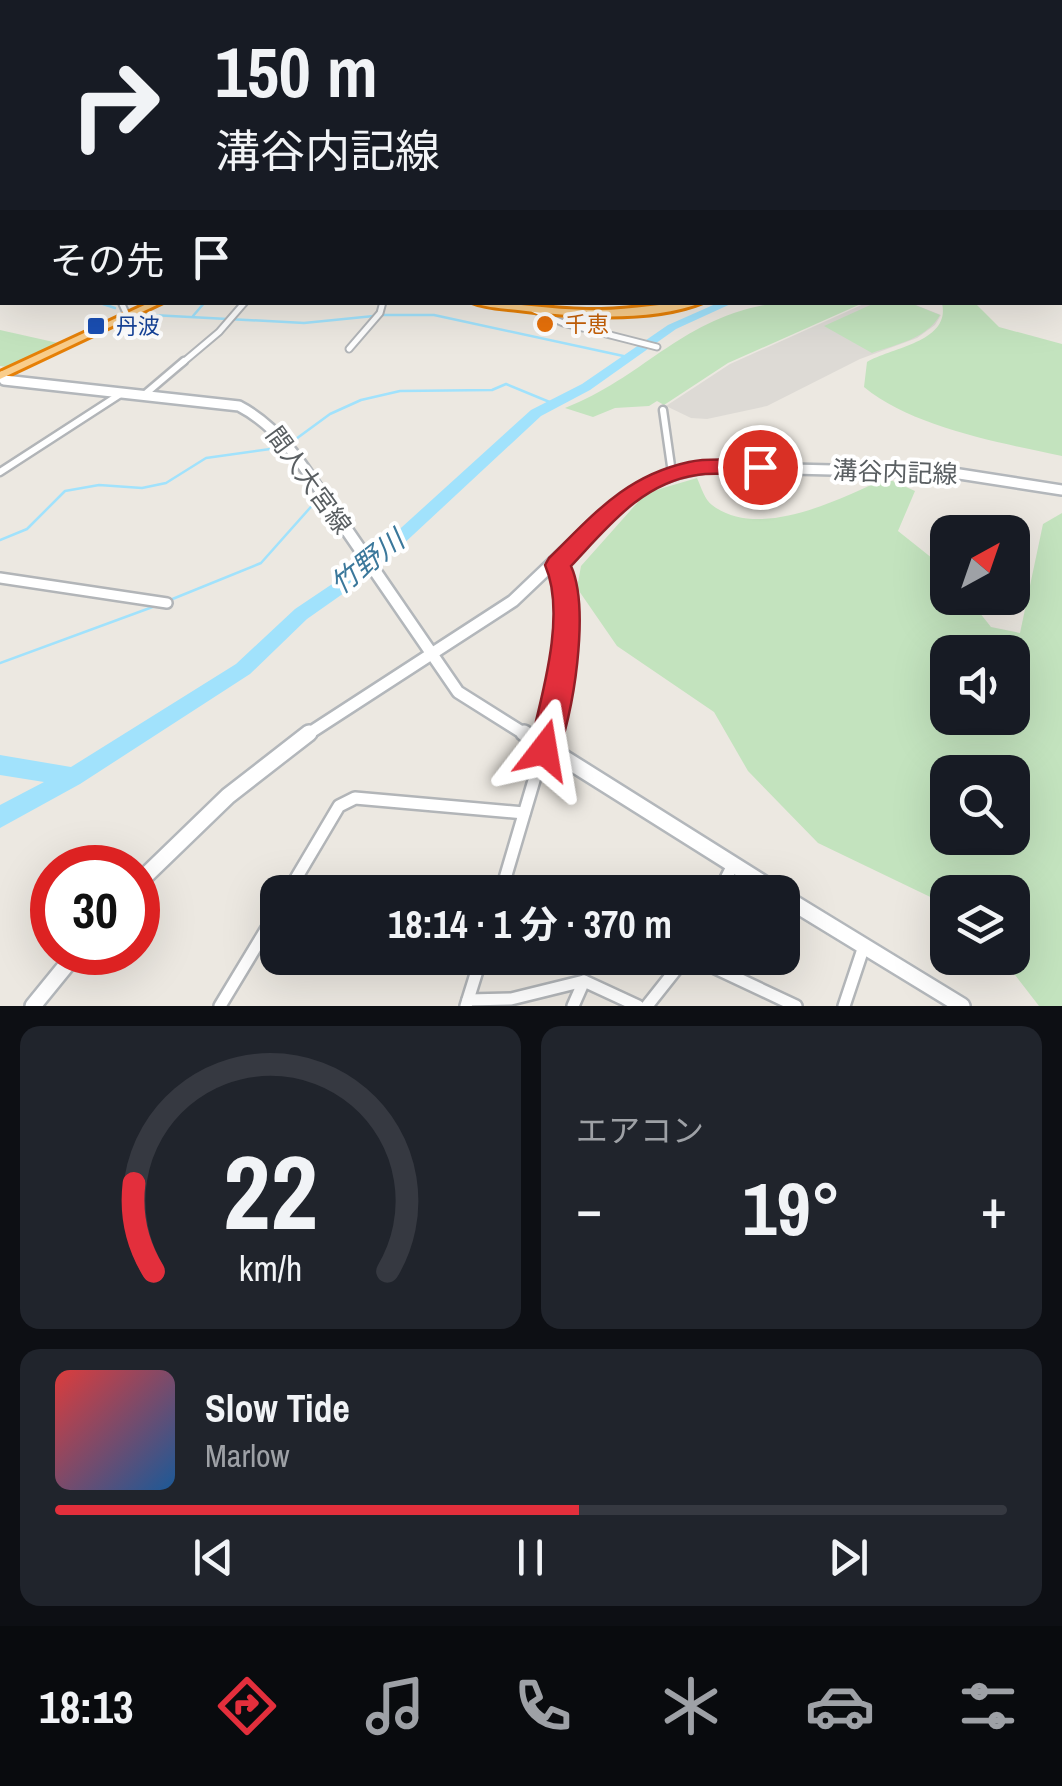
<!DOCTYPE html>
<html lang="ja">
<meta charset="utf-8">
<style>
:root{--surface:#171b24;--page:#20242c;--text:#f1f3f6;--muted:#9ea1a6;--line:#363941;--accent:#e32f3c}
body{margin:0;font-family:"Archivo Narrow","Noto Sans JP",sans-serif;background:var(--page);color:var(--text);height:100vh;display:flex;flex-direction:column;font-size:38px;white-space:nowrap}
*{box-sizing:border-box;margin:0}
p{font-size:32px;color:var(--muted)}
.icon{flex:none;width:55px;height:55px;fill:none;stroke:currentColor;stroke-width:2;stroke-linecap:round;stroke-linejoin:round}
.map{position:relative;height:1006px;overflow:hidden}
.panel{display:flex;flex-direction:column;gap:20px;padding:20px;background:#0d0f14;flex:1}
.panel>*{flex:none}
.top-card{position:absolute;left:0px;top:0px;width:1062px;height:305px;box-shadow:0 10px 40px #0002;background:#171b24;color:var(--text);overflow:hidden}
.needle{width:65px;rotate:40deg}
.controls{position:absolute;left:930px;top:515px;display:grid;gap:20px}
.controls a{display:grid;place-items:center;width:100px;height:100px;border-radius:20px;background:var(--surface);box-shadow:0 10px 40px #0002;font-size:50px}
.speed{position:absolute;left:30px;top:845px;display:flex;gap:20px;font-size:50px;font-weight:700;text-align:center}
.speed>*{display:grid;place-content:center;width:130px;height:130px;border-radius:50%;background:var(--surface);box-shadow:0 10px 40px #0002;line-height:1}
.speed .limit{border:15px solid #d22;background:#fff;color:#111}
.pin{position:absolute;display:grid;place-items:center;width:85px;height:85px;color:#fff;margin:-42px;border:5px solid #fff;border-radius:50%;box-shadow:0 2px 10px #0007}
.me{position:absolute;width:110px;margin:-55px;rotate:14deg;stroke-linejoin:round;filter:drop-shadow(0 0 8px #0008)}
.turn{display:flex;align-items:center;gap:35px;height:210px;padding:0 50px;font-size:45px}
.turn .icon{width:130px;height:130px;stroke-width:2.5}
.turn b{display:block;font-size:70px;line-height:85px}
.then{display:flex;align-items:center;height:95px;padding:0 50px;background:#0003;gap:20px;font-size:38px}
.big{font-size:75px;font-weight:700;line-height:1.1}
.panel .card{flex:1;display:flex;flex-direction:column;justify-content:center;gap:15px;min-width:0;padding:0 35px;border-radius:20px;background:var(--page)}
.panel .dial{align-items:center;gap:0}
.dial svg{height:260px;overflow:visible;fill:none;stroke:var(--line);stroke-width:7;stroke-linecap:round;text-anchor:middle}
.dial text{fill:var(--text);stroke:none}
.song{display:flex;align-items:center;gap:30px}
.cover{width:120px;height:120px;border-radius:15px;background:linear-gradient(135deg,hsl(0 70% 55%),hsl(210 70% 35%))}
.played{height:10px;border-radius:5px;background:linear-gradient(90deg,var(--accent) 55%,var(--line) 55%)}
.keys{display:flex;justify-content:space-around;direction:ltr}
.heat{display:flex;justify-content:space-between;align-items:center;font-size:55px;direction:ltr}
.panel .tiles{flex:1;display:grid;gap:20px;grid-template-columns:1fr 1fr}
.card:last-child{grid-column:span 2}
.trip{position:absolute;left:260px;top:875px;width:540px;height:100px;border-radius:20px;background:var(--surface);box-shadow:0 10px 40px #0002;font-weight:700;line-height:100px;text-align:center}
.tab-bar{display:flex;height:160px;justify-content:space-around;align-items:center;background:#090b0e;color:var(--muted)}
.tab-bar .icon{width:70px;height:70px}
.tab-bar .on{color:var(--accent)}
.tab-bar b{font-size:45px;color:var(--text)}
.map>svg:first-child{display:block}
.industrial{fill:#dddad5}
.green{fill:#c3e3be;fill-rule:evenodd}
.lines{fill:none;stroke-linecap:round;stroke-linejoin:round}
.stream{stroke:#a1e2fc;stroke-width:2.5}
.river{fill:#a1e2fc;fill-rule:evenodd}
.street-far3-casing{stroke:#b2b5b8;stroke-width:9}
.street-far2-casing{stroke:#b2b5b8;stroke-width:11}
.street-far1-casing{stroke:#b2b5b8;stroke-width:14}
.street-casing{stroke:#b2b5b8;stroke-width:16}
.secondary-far2-casing{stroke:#b3b7bb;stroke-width:14}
.secondary-far1-casing{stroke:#b3b7bb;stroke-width:16}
.secondary-casing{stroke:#b3b7bb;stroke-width:20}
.highway-casing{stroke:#e68007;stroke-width:6}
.street-far3{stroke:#fff;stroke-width:5}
.street-far2{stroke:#fff;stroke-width:6}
.street-far1{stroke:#fff;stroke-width:9}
.street{stroke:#fff;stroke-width:11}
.secondary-far2{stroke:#fff;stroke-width:9}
.secondary-far1{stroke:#fff;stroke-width:11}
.secondary{stroke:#fff;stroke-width:15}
.highway{fill:#f9cd8b;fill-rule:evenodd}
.route{fill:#e32f3c;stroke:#941f27;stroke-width:2.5}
.food-dot{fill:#e8710a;stroke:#fff;stroke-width:4}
.transit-dot{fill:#1a4fb4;stroke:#fff;stroke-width:4}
.labels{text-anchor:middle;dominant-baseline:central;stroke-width:8;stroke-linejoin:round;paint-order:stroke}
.far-food-label{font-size:22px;fill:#c56008;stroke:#fff;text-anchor:start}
.far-transit-label{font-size:22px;fill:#164399;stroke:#fff;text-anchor:start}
.street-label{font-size:25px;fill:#595e61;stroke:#fff}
.water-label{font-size:28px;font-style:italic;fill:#3b789b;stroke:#fff}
</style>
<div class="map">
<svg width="1062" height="1006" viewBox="0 0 1062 1006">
<rect width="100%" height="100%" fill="#ece8e1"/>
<path class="industrial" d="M866,303H911L941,315L935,325L917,338L860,359L767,406L707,419L691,418L666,406L730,364Z"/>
<g class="green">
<path d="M877,302L910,303L940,315C926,339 897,344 872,353L824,326Z"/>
<path d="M776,303H863L728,363L664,405L657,401L649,406L615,408L593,417L565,408C647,376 681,317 776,303Z"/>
<path d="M942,303H975L999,327L1062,344V456C1001,443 912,427 864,387L867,362C892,347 951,342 942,303Z"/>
<path d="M0,330L58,343L12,368L0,366Z"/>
<path d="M697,478C701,487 705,500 712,505C759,541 840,499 886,478L915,491L898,531L947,570L948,598H968L991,627L1020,633L1043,524L1062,513V1006H1039L1002,958H1012V892H948L947,905L818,843L748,771L714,712L617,646L577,588L581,566L646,493ZM948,652H1012V718H948ZM948,772H1012V838H948Z"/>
</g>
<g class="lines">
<g class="stream">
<path d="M97,302L115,308"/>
<path d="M133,314L304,323L374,316"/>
<path d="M382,315H434L628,357"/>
<path d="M193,316L205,302"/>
<path d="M0,540L27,529L65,491L99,485L142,488L166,483L206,458L285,447L330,414L361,400L400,391L492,390L506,384L552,403"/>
<path d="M170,600L261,563L317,500"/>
<path d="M0,663L158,605"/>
</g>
<g class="river">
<rect x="1060" y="176" width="2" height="4"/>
<path d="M720,302H735L676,329L590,390L541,416L371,574L307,619L250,674L80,784L0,828V805L44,782L0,775V755L71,767L236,664L295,609L359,566L531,410L582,384L668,325Z"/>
</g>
<g class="street-far3-casing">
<g id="street-far3">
<path d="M121,302L127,315"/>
<path d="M534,310L563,323L657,347"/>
<path d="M349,349L380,313L383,302"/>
<path d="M181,364L219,332L245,302"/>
</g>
</g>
<g class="street-far2-casing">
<g id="street-far2">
<path d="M144,395L184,361"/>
<path d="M663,410L672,473"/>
<path d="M0,472L122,393"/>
</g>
</g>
<g class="street-far1-casing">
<g id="street-far1">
<path d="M0,578L167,603"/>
<path d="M548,736C563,679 572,622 558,565"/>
</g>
</g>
<g class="street-casing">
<g id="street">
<path d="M288,892L339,806L355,798L524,813"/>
<path d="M501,892L548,733"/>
<path d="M719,892L733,865"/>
<path d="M694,958L796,1006"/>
<path d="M468,1000L511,999L584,981L638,1006"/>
<path d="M220,1006L278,910"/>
<path d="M466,1006L481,958"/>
<path d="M573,1006L584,981"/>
<path d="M647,1006L685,958"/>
<path d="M844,1006L864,946"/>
</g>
</g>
<g class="secondary-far2-casing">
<g id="secondary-far2">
<path d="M2,376L4,380L239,406C287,431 313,482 343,526"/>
<path d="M592,526C628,492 662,472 712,467L953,473L1062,490"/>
</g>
</g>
<g class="secondary-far1-casing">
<g id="secondary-far1">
<path d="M342,523L458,692L528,736"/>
<path d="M305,736L513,601L595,523"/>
</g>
</g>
<g class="secondary-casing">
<g id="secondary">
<path d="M524,733L777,892"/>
<path d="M138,883L228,796L309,733"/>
<path d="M782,896L962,1006"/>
<path d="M33,1006L77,952"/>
</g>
</g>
<g class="highway-casing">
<g id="highway">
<rect x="1060" y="169" width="2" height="4"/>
<rect x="1060" y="213" width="2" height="4"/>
<path d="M151,302H163L0,379V372Z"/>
<path d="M472,302C512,302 551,310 592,310C629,311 666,302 703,302C652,323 572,317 518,310C502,308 486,308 472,302Z"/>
</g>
</g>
<use href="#street-far3" class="street-far3"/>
<use href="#street-far2" class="street-far2"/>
<use href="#street-far1" class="street-far1"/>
<use href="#street" class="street"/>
<use href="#secondary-far2" class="secondary-far2"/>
<use href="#secondary-far1" class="secondary-far1"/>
<use href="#secondary" class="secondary"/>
<use href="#highway" class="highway"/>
</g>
<linearGradient id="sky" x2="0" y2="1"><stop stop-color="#8bc6f0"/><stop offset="0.5" stop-color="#f6f5f2"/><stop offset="1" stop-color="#f6f5f2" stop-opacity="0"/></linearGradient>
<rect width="1062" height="281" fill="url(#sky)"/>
<path class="route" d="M760,460L768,462L771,467L768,472C745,478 720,471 697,475C641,483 607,528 571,566C590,608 574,717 555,760L544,764L533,760L529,750C541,698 567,615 545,565L549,558C594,514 625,476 689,462C711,457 738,461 760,460Z"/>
<circle class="food-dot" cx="545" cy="324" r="10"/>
<rect class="transit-dot" x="86" y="316" width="20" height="20" rx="5"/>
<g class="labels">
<g class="far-food-label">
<text x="565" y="324">千恵</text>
</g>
<g class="far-transit-label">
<text x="116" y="326">丹波</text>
</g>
<g class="street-label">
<text transform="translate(895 472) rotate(2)">溝谷内記線</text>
<text transform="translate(309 480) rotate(54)">間人大宮線</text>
</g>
<g class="water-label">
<text transform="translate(367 562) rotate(-38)">竹野川</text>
</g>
</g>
</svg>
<div class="controls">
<a><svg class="needle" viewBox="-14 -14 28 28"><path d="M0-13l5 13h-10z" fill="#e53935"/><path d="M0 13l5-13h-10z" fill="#9ea1a6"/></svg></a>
<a><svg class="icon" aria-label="sound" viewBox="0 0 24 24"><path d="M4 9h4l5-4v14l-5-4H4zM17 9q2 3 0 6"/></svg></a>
<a><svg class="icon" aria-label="search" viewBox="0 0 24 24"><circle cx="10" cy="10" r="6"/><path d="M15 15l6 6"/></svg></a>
<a><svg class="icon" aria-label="layers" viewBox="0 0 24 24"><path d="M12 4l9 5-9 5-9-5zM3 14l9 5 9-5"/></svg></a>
</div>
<div class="speed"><div class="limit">30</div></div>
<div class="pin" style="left:760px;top:467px;background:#d93025"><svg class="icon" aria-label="arrive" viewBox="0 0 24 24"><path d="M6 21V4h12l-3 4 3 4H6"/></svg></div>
<svg class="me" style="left:544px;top:750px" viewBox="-20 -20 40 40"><path d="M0-17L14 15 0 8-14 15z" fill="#e32f3c" stroke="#fff" stroke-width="4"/></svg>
<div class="trip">18:14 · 1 分 · 370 m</div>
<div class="top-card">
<div class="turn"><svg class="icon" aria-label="right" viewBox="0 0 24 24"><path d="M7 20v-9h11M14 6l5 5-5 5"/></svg><div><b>150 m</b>溝谷内記線</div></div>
<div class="then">その先<svg class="icon" aria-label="arrive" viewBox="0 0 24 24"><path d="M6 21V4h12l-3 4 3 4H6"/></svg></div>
</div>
</div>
<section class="panel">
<div class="tiles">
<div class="card dial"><svg viewBox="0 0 100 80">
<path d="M14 69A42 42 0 1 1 86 69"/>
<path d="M14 69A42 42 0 0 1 8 42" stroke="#e32f3c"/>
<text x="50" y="56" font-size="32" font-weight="700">22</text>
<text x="50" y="72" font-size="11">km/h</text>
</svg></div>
<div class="card"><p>エアコン</p>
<div class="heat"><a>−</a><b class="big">19°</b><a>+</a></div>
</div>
<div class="card">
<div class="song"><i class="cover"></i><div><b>Slow Tide</b><p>Marlow</p></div></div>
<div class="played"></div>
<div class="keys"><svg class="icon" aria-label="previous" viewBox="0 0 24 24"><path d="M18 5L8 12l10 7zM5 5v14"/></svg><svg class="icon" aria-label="pause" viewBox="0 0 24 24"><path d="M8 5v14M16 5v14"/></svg><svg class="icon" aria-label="next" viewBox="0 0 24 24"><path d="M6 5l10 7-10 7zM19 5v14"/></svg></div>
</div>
</div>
</section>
<nav class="tab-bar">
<b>18:13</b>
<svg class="icon on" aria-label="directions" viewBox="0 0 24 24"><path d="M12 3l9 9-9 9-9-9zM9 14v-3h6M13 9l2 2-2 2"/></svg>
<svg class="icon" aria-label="music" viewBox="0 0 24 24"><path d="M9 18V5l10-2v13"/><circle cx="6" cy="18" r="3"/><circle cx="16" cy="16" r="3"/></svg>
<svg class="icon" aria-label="phone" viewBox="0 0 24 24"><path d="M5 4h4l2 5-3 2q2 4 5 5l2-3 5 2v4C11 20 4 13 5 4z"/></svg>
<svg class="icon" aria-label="climate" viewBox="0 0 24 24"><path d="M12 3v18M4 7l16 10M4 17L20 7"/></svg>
<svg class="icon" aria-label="car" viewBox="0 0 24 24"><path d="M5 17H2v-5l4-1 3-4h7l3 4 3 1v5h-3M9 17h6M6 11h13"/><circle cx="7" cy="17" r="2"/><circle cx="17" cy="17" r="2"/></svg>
<svg class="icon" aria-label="filters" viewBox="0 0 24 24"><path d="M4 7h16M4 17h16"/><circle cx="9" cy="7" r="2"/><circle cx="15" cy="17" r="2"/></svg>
</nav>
